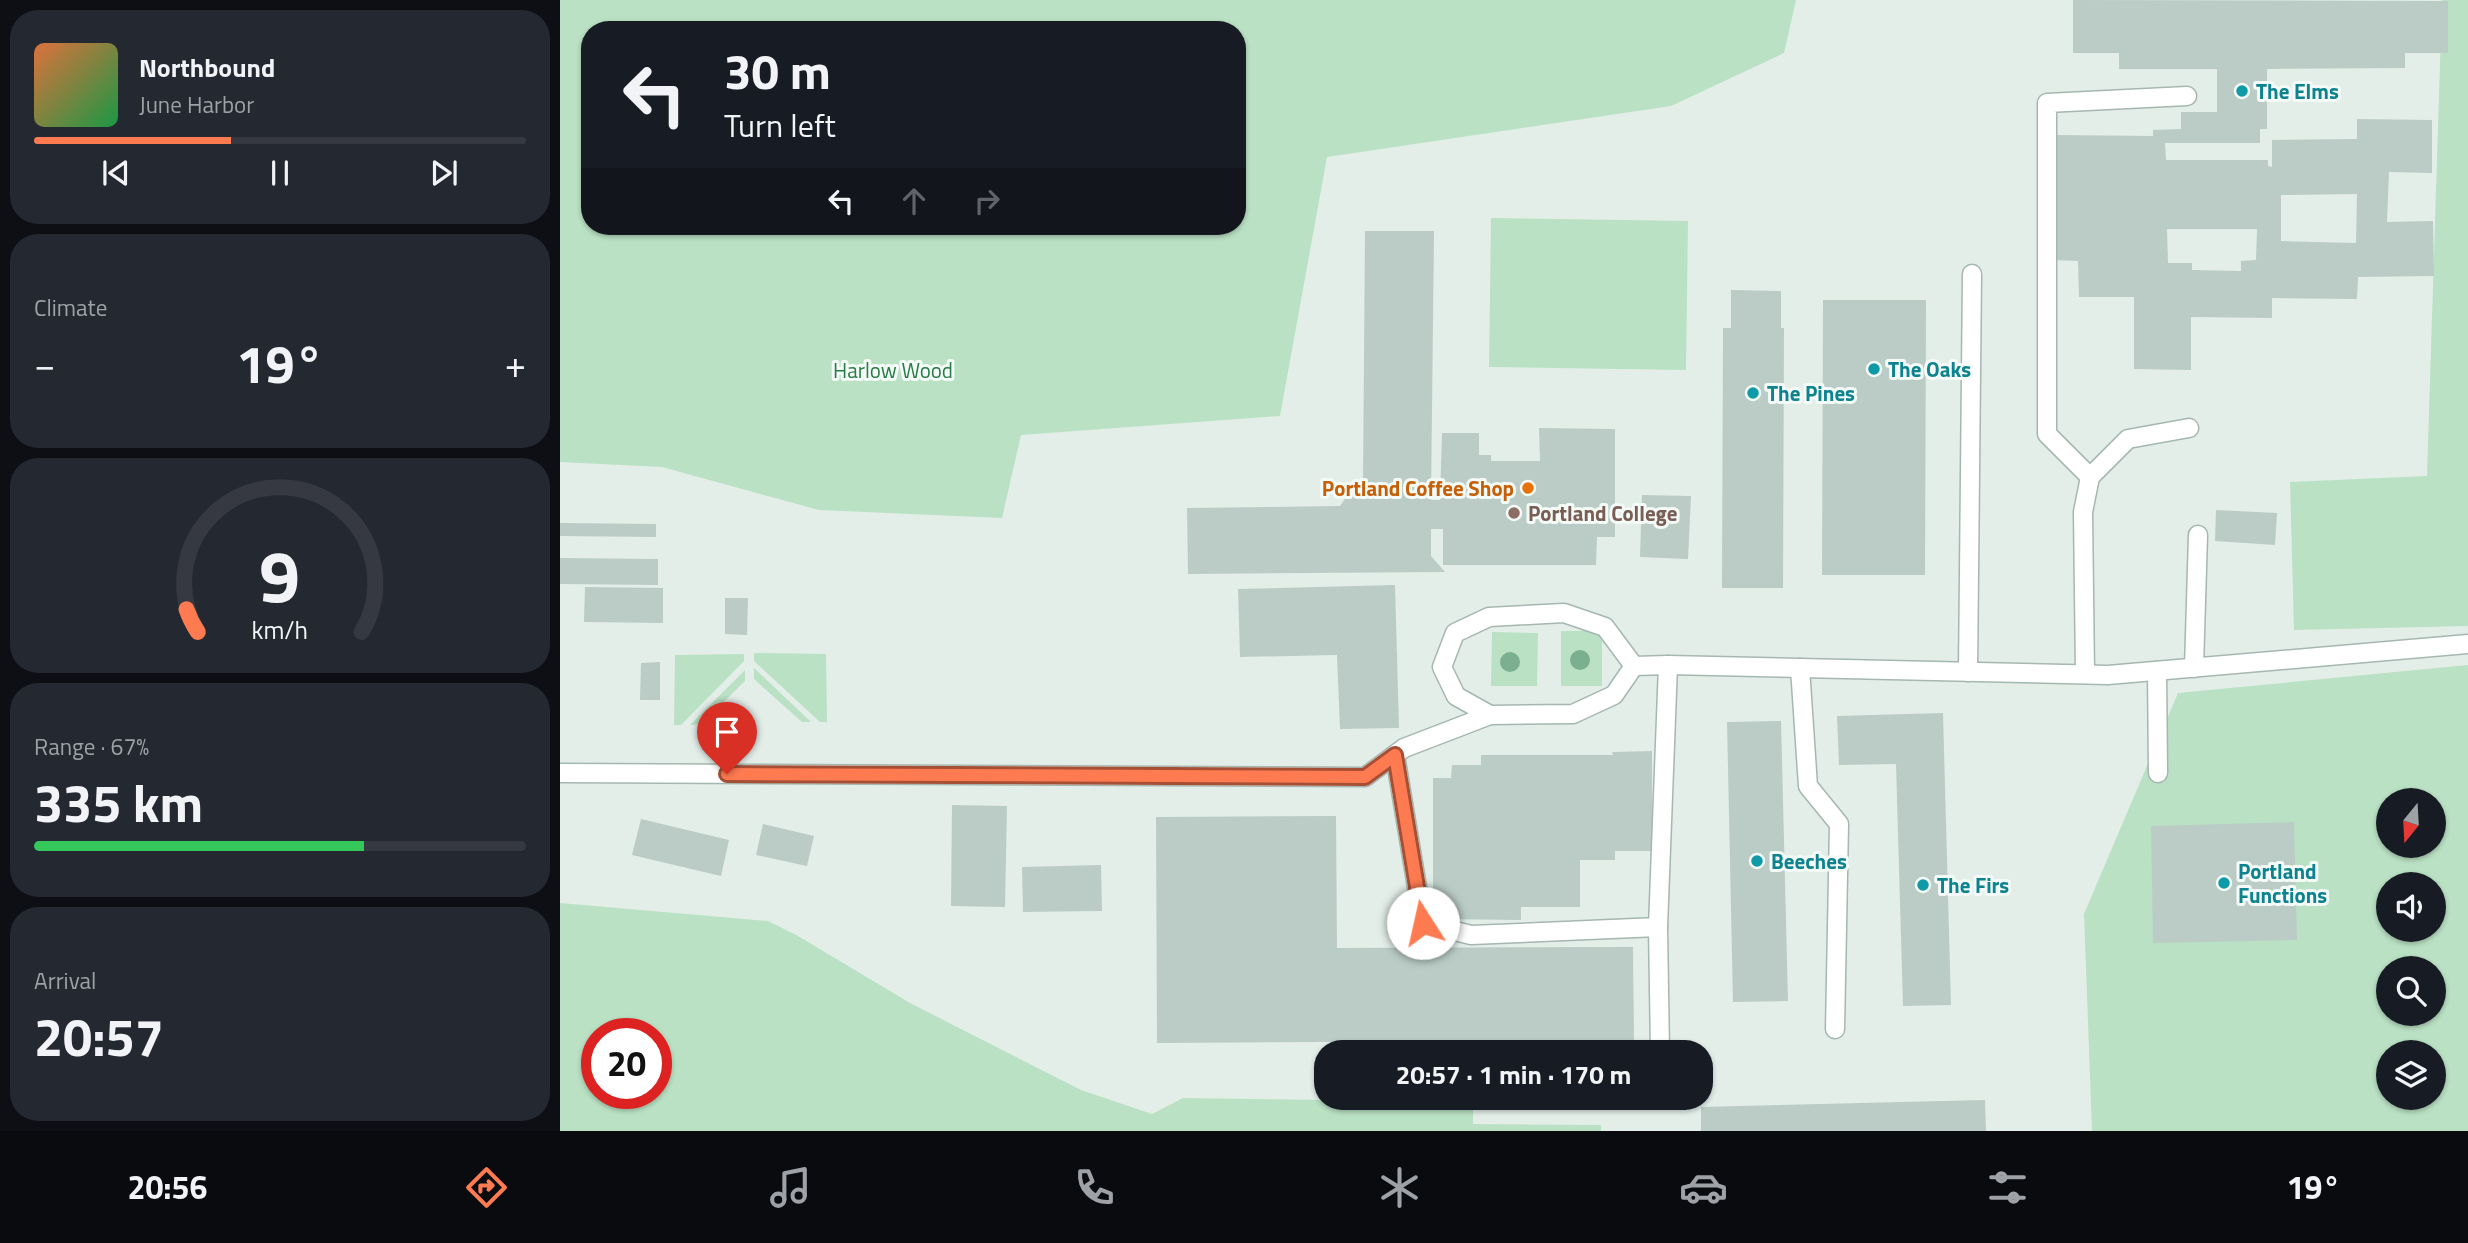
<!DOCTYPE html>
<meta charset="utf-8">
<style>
:root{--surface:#171b24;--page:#242831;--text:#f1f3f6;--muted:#9ea1a6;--line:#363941;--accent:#fe7a50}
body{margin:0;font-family:"Titillium Web",sans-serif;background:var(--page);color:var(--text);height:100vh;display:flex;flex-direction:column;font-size:26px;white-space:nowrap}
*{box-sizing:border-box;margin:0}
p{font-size:23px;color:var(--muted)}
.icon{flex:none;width:38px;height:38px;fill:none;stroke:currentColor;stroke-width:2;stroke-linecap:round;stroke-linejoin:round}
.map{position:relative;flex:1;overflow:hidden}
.side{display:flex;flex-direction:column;gap:10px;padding:10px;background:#0d0f14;width:560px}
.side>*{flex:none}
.guide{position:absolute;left:21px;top:21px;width:665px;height:214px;border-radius:28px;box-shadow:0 2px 5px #0004;background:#171b24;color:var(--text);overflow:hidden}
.needle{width:46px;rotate:198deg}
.controls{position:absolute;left:1816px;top:788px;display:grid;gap:14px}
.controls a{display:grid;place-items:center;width:70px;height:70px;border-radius:50%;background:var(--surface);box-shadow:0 2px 5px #0004;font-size:35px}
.speed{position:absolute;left:21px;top:1018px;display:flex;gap:14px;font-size:35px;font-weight:700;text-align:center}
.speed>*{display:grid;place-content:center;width:91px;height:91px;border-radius:50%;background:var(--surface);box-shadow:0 2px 5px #0004;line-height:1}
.speed .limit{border:10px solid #d22;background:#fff;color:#111}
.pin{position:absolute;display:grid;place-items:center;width:60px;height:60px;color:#fff;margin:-72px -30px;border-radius:50% 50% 50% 0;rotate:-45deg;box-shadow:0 0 7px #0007}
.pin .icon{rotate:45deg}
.me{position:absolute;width:77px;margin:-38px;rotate:350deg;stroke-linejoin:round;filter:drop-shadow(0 0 5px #0008)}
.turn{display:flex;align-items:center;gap:24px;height:147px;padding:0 28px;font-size:32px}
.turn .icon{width:91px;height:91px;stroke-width:2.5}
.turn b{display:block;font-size:49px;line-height:60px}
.lanes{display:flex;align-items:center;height:66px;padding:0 28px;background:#0003;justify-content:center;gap:35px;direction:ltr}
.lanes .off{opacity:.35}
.big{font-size:52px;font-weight:700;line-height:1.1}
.side .widget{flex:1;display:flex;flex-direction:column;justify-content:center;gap:10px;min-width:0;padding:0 24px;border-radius:28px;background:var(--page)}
.side .dial{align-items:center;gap:0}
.dial svg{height:182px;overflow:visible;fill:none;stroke:var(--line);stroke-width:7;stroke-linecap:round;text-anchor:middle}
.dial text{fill:var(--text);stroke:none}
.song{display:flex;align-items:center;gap:21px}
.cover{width:84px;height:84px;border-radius:10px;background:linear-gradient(135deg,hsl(20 70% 55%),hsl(140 70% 35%))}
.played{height:7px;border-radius:4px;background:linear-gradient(90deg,var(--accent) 40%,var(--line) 40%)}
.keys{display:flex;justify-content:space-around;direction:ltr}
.heat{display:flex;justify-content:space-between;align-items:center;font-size:38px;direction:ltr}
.charge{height:10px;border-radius:5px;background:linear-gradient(90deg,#34c759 67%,var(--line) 0)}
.trip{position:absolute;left:754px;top:1040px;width:399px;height:70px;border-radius:28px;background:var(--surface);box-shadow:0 2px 5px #0004;font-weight:700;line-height:70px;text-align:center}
.tab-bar{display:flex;height:112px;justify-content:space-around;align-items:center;background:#090b0e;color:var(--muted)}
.tab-bar .icon{width:49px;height:49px}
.tab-bar .selected{color:var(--accent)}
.tab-bar b{font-size:32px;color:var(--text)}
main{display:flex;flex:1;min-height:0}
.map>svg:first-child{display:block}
.green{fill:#bae1c4;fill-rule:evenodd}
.building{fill:#baccc5;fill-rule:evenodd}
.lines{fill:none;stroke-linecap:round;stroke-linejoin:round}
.service-casing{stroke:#a5b7b0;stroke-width:21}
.service{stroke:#fff;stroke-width:18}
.tree{fill:#7caf90}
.route-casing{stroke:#a54f34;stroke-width:18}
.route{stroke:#fe7a50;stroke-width:12}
.culture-dot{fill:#0f9aa8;stroke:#f4faf7;stroke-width:2.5}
.food-dot{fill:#e8710a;stroke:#f4faf7;stroke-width:2.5}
.education-dot{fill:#8d6e63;stroke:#f4faf7;stroke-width:2.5}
.labels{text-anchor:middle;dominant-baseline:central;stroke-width:6;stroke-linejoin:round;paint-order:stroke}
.culture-label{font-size:21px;font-weight:bold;fill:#0d838f;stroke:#f4faf7;text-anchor:start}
.park-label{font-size:21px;fill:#277c47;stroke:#f4faf7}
.food-label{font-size:21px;font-weight:bold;fill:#c56008;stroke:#f4faf7;text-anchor:end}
.education-label{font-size:21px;font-weight:bold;fill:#785e54;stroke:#f4faf7;text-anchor:start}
</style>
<main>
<section class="side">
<div class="widget">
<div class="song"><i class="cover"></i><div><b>Northbound</b><p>June Harbor</p></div></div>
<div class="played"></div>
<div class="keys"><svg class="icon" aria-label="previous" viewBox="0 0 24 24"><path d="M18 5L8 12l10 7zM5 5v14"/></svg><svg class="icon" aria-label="pause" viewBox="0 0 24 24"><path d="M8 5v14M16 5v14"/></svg><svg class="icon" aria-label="next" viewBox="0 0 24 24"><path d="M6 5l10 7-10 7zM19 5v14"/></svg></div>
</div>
<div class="widget"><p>Climate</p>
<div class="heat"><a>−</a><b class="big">19°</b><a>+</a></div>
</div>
<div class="widget dial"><svg viewBox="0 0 100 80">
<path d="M14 69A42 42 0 1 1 86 69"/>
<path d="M14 69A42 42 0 0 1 9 59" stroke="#fe7a50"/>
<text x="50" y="56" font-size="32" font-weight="700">9</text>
<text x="50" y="72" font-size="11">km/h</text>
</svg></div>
<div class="widget"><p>Range · 67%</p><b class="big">335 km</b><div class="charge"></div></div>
<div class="widget"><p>Arrival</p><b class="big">20:57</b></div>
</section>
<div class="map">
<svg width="1908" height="1131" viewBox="0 0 1908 1131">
<rect width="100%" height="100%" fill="#e3eee9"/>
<g class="green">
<path d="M0,0H1236L1224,53L1111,106L767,157L720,416L461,435L442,518L259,510L102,467L0,462ZM30,30H677V226H30Z"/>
<path d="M1882,0H1908V626L1734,630L1730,482L1867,476Z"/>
<path d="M931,218L1128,221L1126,370L929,367Z"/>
<rect x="1001" y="631" width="41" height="55"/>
<path d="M932,632L978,633L977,686H931Z"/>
<path d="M194,653L266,654L267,722H260L194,661Z"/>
<path d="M184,654V661L121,725H114L115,655Z"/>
<path d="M1908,665V1131H1532L1524,914L1618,693ZM1829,800H1874V845H1829ZM1829,884H1874V929H1829ZM1829,968H1874V1013H1829ZM1829,1052H1874V1097H1829Z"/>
<path d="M194,668L251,722H242L194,679Z"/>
<path d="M185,670V681L141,724L130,725Z"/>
<path d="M0,903L208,921L238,936L350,1003L521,1090L592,1114L623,1098L913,1102V1124L1041,1125V1131H0ZM37,1034H96V1094H37Z"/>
</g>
<g class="building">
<path d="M1513,0L1888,1V53H1845V68L1707,69V129H1700V143H1605L1606,160H1708V166L1712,167V140L1797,139V119L1872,120V173L1829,172L1827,222L1873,221L1874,276L1798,277L1797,299L1712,298V318L1631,317V370L1574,369V297H1519L1518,261L1493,260L1495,135L1593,136V130L1621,129V112H1657V69H1559V53H1513ZM1797,194L1796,243L1721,241V195ZM1607,229H1697L1696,260L1681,261V271L1632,270V263H1608Z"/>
<path d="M805,231H874L871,500H880L882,433H919V455H931V461H980L979,428L1055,429V537H1037L1036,565H883V529H871V556L885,572L628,574L627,508L780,506L787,496L803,482Z"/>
<path d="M1171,290L1221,291V328H1224L1223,588H1162L1163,328H1171Z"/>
<path d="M1263,300H1366L1365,575H1262Z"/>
<path d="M1082,495L1131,496L1128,559L1080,557Z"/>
<path d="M1656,510L1717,513L1715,545L1655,541Z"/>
<path d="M0,523L96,524V537L0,536Z"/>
<path d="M0,558L98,559V585L0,584Z"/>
<path d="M835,585L839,728L780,729L777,655L680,657L678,589Z"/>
<path d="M25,587L103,588V623L24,622Z"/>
<path d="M165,598H188L187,635L165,634Z"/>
<path d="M100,662V700H80L81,663Z"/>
<path d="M1383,713L1391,1005L1343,1006L1336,764L1279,765L1277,716Z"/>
<path d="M1221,721L1228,1001L1173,1002L1167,722Z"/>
<path d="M1092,751V851H1055V860H1020V907H961V920L873,919V778H891L892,765H921V755H1053L1052,752Z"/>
<path d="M392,805L447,806L445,907L391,906Z"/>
<path d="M776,816L777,948L1073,947L1074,1040L597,1043L596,817Z"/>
<path d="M81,819L169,840L161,876L72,855Z"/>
<path d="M1734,822L1737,940L1593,943L1591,826Z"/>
<path d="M203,824L254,836L247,866L196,855Z"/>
<path d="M541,865L542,911L463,912L462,867Z"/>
<path d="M1425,1100L1426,1131H1141V1107Z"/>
</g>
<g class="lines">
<g class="service-casing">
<g id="service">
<path d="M1530,477L1487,434V103L1627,96"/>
<path d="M1004,613L1045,627L1074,666L1054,695L1013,714L930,715L896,696L882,667L895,633L929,617Z"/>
<path d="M1074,666L1108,665L1548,675L1908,644"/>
<path d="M1240,668L1248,786L1279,824L1275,1029"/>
<path d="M1634,668L1638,535"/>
<path d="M1597,671L1598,773"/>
<path d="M1408,672L1412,274"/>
<path d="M1525,674L1523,512L1530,477L1568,439L1629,428"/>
<path d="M835,755L863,923L911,935L1098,927L1108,665"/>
<path d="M0,773L805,777L844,748L930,715"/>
<path d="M1098,927L1100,1052"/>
</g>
</g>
<use href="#service" class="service"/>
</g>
<g class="tree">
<circle cx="1020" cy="660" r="10"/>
<circle cx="950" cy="662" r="10"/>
</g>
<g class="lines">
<g class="route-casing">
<path id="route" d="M167,774L805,777L835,755L863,923"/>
</g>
<use href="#route" class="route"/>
</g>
<g class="culture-dot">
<circle cx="1682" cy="91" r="7"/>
<circle cx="1314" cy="369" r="7"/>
<circle cx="1193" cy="393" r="7"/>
<circle cx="1197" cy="861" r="7"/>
<circle cx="1664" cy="883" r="7"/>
<circle cx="1363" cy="885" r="7"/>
</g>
<circle class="food-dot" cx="968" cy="488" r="7"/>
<circle class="education-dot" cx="954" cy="513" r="7"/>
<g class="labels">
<g class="culture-label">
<text x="1696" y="91">The Elms</text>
<text x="1328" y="369">The Oaks</text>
<text x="1207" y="393">The Pines</text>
<text x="1211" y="861">Beeches</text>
<text x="1678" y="871">Portland<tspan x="1678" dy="24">Functions</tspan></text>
<text x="1377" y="885">The Firs</text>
</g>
<g class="park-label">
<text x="333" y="370">Harlow Wood</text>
</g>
<g class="food-label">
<text x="954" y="488">Portland Coffee Shop</text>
</g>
<g class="education-label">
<text x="968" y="513">Portland College</text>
</g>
</g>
</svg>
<div class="controls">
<a><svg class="needle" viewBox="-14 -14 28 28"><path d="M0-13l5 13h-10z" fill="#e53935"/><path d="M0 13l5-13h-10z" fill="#9ea1a6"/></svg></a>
<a><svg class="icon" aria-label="sound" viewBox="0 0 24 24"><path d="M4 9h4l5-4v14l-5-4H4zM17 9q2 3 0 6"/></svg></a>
<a><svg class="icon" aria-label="search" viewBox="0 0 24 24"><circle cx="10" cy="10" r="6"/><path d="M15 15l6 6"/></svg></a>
<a><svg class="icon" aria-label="layers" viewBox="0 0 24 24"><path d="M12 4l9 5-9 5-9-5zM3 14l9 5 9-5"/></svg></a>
</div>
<div class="speed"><div class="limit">20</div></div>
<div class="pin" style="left:167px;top:774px;background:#d93025"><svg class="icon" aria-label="arrive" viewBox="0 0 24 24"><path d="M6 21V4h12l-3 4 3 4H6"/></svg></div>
<svg class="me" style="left:863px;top:923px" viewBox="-20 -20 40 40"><circle r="19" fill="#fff"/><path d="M0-13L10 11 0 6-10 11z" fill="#fe7a50"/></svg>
<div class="trip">20:57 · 1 min · 170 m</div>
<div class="guide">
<div class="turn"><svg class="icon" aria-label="left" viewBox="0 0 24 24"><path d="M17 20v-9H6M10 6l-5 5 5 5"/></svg><div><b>30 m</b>Turn left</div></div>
<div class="lanes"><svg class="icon" aria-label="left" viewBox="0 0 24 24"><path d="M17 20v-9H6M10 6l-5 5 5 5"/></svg><svg class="icon off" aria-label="ahead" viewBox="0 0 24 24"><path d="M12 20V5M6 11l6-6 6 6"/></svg><svg class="icon off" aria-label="right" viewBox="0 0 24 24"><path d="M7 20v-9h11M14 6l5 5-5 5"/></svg></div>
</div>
</div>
</main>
<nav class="tab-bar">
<b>20:56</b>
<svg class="icon selected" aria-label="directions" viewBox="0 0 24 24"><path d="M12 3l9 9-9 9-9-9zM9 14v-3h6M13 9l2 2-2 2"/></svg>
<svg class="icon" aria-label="music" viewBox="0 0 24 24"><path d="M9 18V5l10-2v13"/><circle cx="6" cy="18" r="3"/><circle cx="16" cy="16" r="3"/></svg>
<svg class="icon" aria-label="phone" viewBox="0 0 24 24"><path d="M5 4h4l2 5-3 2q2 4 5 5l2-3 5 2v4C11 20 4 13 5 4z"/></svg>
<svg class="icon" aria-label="climate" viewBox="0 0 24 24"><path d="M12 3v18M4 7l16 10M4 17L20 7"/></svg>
<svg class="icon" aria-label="car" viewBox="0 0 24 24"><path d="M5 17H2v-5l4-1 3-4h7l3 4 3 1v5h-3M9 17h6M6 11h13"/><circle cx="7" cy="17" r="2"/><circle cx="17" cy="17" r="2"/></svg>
<svg class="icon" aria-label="filters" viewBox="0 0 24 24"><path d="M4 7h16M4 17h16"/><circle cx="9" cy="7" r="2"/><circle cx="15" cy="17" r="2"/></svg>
<b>19°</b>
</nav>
